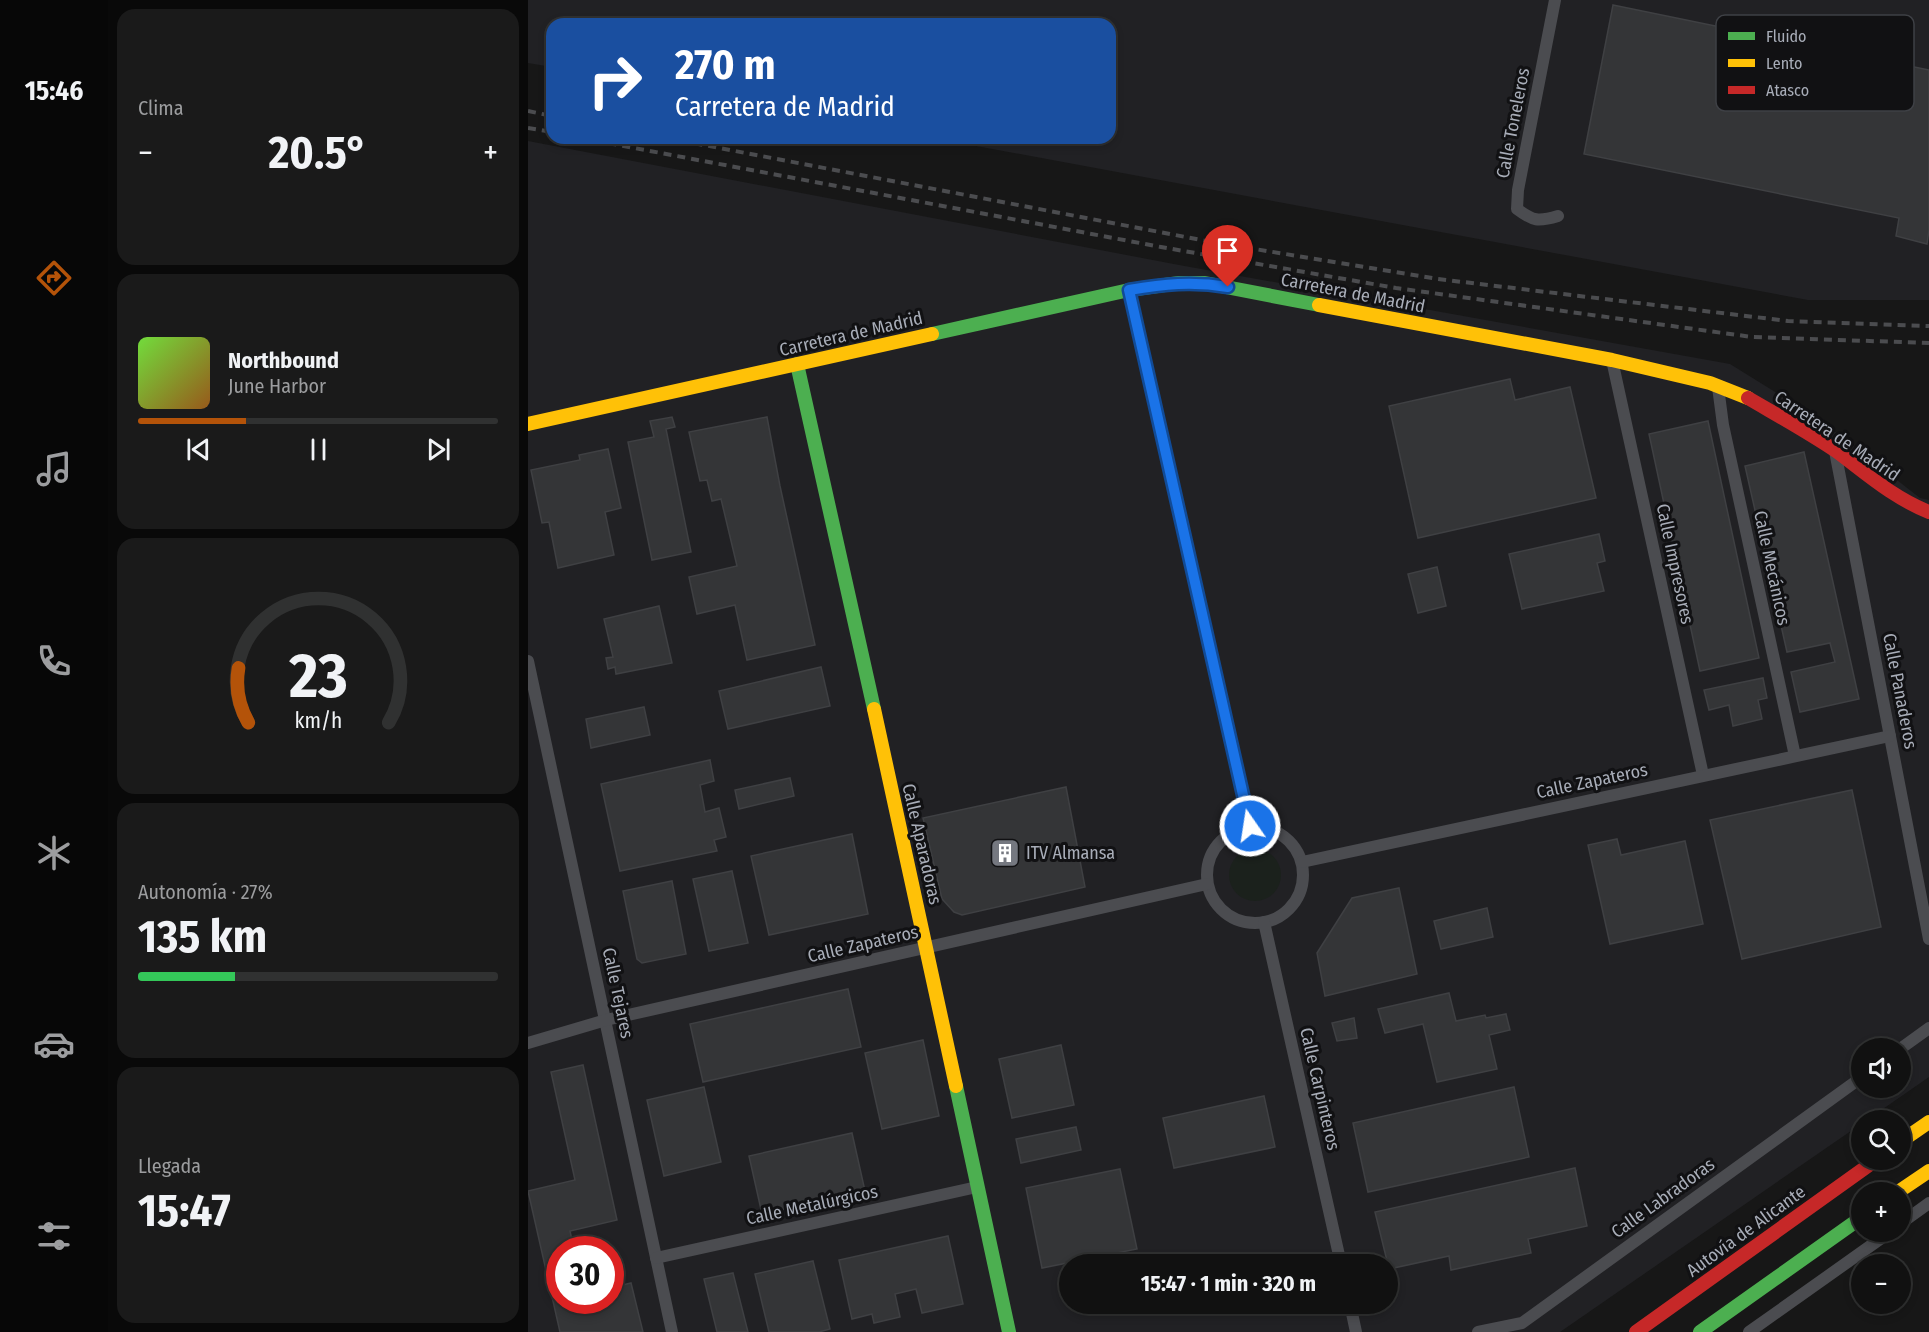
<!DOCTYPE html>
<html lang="es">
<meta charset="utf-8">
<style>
:root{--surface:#111;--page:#1a1a1a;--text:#f1f3f6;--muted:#9c9d9f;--line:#303131;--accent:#b45309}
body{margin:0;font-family:"Fira Sans Condensed",sans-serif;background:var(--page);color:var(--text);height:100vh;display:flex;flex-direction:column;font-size:22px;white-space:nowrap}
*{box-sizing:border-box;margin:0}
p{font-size:20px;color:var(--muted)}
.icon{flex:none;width:33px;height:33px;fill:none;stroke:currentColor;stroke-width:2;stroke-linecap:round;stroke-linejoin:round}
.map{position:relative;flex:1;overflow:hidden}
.panel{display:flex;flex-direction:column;gap:9px;padding:9px;background:#090909;width:420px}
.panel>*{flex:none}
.banner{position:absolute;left:18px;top:18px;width:570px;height:126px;border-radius:18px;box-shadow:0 3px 9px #0003,0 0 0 2px var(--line);background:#1a4fa0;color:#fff;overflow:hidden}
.tools{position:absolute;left:1323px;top:1038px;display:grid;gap:12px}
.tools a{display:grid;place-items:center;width:60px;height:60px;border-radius:50%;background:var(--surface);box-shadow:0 3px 9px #0003,0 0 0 2px var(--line);font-size:30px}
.speed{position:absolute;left:18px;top:1236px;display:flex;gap:12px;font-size:30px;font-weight:700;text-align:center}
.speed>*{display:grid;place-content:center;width:78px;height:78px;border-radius:50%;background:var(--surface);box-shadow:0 3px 9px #0003,0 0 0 2px var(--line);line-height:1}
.speed .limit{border:9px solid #d22;background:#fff;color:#111}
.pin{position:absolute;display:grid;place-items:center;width:51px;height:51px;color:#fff;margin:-62px -26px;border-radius:50% 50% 50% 0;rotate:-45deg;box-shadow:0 0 6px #0007}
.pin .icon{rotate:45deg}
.me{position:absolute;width:66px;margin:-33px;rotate:347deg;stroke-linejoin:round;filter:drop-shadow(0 0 4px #0008)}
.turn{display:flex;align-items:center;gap:21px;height:126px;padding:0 30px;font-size:27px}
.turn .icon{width:78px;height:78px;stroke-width:2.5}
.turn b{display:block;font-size:42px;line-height:51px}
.big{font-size:45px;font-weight:700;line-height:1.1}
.panel .tile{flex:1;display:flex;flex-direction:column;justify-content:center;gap:9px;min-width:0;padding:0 21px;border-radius:18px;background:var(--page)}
.panel .dial{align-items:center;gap:0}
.dial svg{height:156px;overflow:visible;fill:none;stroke:var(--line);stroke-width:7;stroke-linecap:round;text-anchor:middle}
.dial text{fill:var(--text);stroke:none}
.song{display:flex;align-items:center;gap:18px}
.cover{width:72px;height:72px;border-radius:9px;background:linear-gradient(135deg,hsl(100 70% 55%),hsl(30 70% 35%))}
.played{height:6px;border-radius:3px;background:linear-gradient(90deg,var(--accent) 30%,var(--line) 30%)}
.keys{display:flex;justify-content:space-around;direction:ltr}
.heat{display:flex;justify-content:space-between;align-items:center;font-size:33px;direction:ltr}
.charge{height:9px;border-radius:4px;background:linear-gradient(90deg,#34c759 27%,var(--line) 0)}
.trip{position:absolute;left:531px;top:1254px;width:339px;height:60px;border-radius:30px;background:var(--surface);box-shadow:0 3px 9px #0003,0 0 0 2px var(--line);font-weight:700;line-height:60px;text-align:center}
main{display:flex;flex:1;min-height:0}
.tabs{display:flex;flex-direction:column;width:108px;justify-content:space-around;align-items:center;background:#070707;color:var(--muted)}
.tabs .icon{width:42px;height:42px}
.tabs .selected{color:var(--accent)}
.tabs b{font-size:27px;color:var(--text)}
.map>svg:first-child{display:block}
.built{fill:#212124;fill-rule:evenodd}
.green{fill:#1b211c}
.building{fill:#343537;stroke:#3f4043;stroke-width:1.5}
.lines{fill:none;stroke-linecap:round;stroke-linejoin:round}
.street{stroke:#4b4c50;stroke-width:12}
.fast{stroke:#4caf50;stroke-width:14}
.slow{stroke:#ffc107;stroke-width:14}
.jam{stroke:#c62828;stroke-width:14}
.rail{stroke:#4b4c4f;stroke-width:4;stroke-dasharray:8 6;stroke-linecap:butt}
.route-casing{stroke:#114b97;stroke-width:15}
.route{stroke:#1a73e8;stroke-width:10}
.labels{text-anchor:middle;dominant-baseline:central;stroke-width:6;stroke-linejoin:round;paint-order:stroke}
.street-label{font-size:18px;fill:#a8adb8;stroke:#111113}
.poi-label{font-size:18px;fill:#a8adb8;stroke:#111113;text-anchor:start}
.key{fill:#111113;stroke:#3e4045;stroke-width:1.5}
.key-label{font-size:16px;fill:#a8adb8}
</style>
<main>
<nav class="tabs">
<b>15:46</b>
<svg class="icon selected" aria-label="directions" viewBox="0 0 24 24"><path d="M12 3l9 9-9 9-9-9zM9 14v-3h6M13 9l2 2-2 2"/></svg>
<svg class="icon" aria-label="music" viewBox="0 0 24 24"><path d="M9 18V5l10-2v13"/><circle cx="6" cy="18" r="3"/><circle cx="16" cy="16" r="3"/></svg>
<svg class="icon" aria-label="phone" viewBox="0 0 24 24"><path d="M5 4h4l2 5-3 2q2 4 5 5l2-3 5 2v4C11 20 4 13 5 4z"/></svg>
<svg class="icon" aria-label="climate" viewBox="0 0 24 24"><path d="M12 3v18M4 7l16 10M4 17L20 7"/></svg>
<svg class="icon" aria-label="car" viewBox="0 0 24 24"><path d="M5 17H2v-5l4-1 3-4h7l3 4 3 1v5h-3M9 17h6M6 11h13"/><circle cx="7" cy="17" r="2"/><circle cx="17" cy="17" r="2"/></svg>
<svg class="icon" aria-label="filters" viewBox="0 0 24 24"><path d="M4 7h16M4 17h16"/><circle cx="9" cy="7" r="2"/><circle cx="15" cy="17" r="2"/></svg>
</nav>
<section class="panel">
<div class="tile"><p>Clima</p>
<div class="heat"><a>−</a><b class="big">20.5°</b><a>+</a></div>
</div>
<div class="tile">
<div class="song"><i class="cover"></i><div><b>Northbound</b><p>June Harbor</p></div></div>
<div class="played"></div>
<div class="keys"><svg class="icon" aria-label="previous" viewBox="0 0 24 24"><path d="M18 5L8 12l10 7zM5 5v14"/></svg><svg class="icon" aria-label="pause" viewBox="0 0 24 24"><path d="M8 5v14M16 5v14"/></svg><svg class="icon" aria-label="next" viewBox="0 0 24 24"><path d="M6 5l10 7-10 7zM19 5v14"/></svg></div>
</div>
<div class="tile dial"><svg viewBox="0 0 100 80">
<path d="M14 69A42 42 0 1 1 86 69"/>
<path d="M14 69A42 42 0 0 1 9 41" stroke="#b45309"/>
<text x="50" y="56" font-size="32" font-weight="700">23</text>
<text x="50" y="72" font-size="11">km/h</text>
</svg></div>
<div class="tile"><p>Autonomía · 27%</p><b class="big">135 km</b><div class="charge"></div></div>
<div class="tile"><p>Llegada</p><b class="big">15:47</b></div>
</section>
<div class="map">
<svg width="1401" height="1332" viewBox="0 0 1401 1332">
<rect width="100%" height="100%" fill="#171717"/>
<g class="built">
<path d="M0,0H1401V300H1280L405,138H582V24H24V67L0,63Z"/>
<path d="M0,141L651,265L1202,364L1292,420L1392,498L1401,500V1077L1339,1120H1334L1333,1124L1032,1332H0ZM1334,1048H1372V1088H1334ZM32,1250H82V1300H32ZM542,1264H860V1304H542Z"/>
</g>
<circle class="green" cx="727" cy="875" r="26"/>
<g class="building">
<path d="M1085,5L1401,70V230L1399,244L1368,236L1371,218L1056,154Z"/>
<path d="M982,379L987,400L1042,387L1068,498L890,538L861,406Z"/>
<path d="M144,417L147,427L138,429L163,552L124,560L100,442L126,437L122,421Z"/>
<path d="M239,417L252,486L287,645L219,660L207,605L169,614L161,577L209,566L193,499L184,501L179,480L172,481L161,432Z"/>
<path d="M1180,421L1231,658L1172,671L1121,434Z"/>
<path d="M80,449L93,508L77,512L86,555L30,568L21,522L14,523L3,470L52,460L51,455Z"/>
<path d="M1276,452L1331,699L1272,712L1263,672L1307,662L1302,643L1259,652L1217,466Z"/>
<path d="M1071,534L1077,561L1069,563L1076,591L994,609L981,554Z"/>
<path d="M909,567L918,606L890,613L880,574Z"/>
<path d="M131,606L144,663L88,674L87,667L80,669L78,658L85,657L76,619Z"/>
<path d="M293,667L302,706L200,729L191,691Z"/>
<path d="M1235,678L1239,698L1230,700L1234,719L1205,726L1201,705L1181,710L1176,690Z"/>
<path d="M116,707L122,735L63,748L58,719Z"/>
<path d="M182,760L186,781L172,785L177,812L191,808L198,837L186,840L189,851L92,871L73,784Z"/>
<path d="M262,778L266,796L211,809L207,790Z"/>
<path d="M538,787L557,887L434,915L426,912L414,899L395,818Z"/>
<path d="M1324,790L1353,927L1214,959L1182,820Z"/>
<path d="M324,834L340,914L241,935L223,856Z"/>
<path d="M1089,839L1093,855L1157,841L1175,924L1082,944L1060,845Z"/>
<path d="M204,871L220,943L181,951L165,879Z"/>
<path d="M144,881L158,954L114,963L109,959L95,891Z"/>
<path d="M871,888L889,974L797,996L789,953L824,898Z"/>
<path d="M959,908L965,937L913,949L906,921Z"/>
<path d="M320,989L333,1047L175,1082L162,1024Z"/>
<path d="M921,993L928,1021L957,1015L958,1018L978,1014L982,1030L961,1035L969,1069L909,1082L895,1024L857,1033L850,1009Z"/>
<path d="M826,1018L829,1038L809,1041L804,1023Z"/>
<path d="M395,1040L411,1116L354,1129L337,1053Z"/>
<path d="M533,1045L546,1105L484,1118L471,1059Z"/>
<path d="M55,1065L89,1220L42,1231L46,1250H32V1300H82V1288L103,1283L115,1332H32L0,1191L47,1180L23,1072Z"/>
<path d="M176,1087L193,1162L136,1176L119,1100Z"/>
<path d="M986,1087L1001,1157L840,1192L825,1123Z"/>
<path d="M736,1096L747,1147L646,1168L635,1118Z"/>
<path d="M548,1127L553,1150L493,1163L488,1139Z"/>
<path d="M324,1133L337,1191L234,1214L221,1156Z"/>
<path d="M1047,1168L1059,1226L1000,1239L1003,1253L923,1270L921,1256L861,1269L847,1212Z"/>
<path d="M592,1169L609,1249L514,1268L498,1188Z"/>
<path d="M420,1236L435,1304L394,1313L388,1289L367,1294L372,1317L346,1323L344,1314L324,1319L311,1260Z"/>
<path d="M285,1261L302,1329L291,1332H241L227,1274Z"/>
<path d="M205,1273L220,1332H189L176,1279Z"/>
</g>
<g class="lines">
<g class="street">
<path d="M1027,0L990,190L989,209C1005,221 1010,222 1030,216"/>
<path d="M601,290L722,827"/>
<path d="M1084,360L1175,775"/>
<path d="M1190,387L1195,425L1267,756"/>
<path d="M1307,451L1401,939"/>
<path d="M0,661L144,1332"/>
<circle cx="727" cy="875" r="48"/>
<path d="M774,862L1362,736"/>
<path d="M736,922L813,1264"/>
<path d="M0,1043L78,1020L679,884"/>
<path d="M1372,1049L1401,1028"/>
<path d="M1372,1224L1401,1203"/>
<path d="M128,1258L449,1187"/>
<path d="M822,1304L828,1332"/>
<path d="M950,1332L994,1323L1334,1077"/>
<path d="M1221,1332L1362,1232"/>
</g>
<g class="fast">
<path d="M404,334L601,290L651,283H677L791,305"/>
<path d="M269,364L346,709"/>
<path d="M428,1086L481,1332"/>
<path d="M1172,1332L1334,1217"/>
</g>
<g class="slow">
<path d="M791,305L1084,360L1182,383L1220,398"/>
<path d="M0,424L404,334"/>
<path d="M346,709L428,1086"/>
<path d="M1372,1142L1401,1122"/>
<path d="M1370,1192L1401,1171"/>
</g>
<g class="jam">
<path d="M1220,398C1249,415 1280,432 1308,451C1339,474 1364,497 1401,512"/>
<path d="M1108,1332L1348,1160"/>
</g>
<g class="rail">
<path d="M0,111L24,116"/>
<path d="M0,128L24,132"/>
<path d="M53,138L633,247L868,288L1224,337L1401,343"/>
<path d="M139,138L684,242L910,279L1260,321L1401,326"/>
</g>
</g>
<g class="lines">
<g class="route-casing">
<path id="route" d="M700,287C664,281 636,284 601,290L722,826"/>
</g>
<use href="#route" class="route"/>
</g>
<defs>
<g id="building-square" transform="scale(1.5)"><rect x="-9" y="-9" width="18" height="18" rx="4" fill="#757880" stroke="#111113"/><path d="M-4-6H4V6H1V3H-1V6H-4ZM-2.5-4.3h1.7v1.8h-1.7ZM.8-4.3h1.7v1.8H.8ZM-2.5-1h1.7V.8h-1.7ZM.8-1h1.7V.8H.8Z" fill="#fff"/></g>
</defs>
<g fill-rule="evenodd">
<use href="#building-square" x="477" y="853"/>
</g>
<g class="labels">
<g class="street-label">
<text transform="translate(985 123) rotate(-79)">Calle Toneleros</text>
<text transform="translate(825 293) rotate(11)">Carretera de Madrid</text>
<text transform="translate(323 334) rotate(-13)">Carretera de Madrid</text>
<text transform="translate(1309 436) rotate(34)">Carretera de Madrid</text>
<text transform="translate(1147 564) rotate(78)">Calle Impresores</text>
<text transform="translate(1244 568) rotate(78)">Calle Mecánicos</text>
<text transform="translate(1372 691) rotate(79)">Calle Panaderos</text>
<text transform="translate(1064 781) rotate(-12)">Calle Zapateros</text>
<text transform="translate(394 844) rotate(77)">Calle Aparadoras</text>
<text transform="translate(335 944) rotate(-13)">Calle Zapateros</text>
<text transform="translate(90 993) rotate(78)">Calle Tejares</text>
<text transform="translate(792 1089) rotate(77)">Calle Carpinteros</text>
<text transform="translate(1135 1198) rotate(-36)">Calle Labradoras</text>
<text transform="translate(284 1205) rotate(-12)">Calle Metalúrgicos</text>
<text transform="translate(1218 1231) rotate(-36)">Autovía de Alicante</text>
</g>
<g class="poi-label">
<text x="498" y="853">ITV Almansa</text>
</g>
</g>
<rect x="1188" y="15" width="198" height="96" rx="9" class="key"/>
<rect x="1200" y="32" width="27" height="8" fill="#4caf50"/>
<rect x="1200" y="59" width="27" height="8" fill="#ffc107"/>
<rect x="1200" y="86" width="27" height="8" fill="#c62828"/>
<g class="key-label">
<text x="1238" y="42">Fluido</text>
<text x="1238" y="69">Lento</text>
<text x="1238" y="96">Atasco</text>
</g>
</svg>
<div class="tools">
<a><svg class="icon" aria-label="sound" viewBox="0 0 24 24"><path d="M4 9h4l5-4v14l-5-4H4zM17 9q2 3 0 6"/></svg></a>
<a><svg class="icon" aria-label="search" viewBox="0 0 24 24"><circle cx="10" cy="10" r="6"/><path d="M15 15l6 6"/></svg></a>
<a>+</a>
<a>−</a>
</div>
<div class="speed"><div class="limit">30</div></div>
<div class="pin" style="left:700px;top:287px;background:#d93025"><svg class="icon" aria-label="arrive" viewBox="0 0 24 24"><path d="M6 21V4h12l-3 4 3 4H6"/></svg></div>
<svg class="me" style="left:722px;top:826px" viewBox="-20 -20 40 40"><circle r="17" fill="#1a73e8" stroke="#fff" stroke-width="3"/><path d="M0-11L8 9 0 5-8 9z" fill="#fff"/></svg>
<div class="trip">15:47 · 1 min · 320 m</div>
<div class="banner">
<div class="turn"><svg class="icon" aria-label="right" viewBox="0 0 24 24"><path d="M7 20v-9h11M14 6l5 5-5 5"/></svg><div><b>270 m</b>Carretera de Madrid</div></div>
</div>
</div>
</main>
